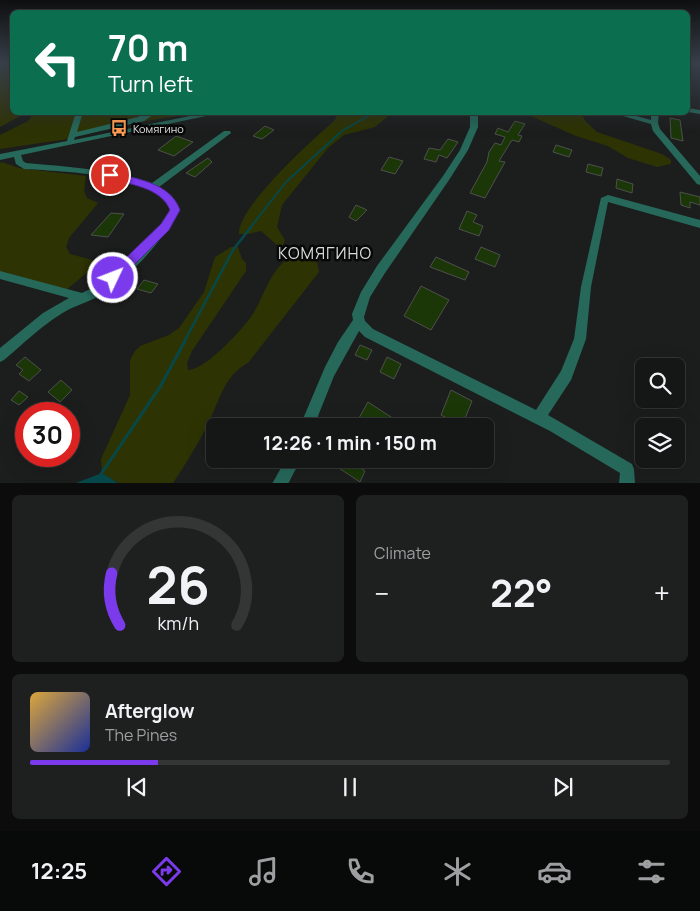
<!DOCTYPE html>
<meta charset="utf-8">
<style>
:root{--surface:#151616;--page:#1e1f1f;--text:#f1f3f6;--muted:#9d9fa1;--line:#343535;--accent:#7c3aed}
body{margin:0;font-family:Manrope,sans-serif;background:var(--page);color:var(--text);height:100vh;display:flex;flex-direction:column;font-size:19px;white-space:nowrap}
*{box-sizing:border-box;margin:0}
p{font-size:16px;color:var(--muted)}
.icon{flex:none;width:28px;height:28px;fill:none;stroke:currentColor;stroke-width:2;stroke-linecap:round;stroke-linejoin:round}
.map{position:relative;height:483px;overflow:hidden}
.drawer{display:flex;flex-direction:column;gap:12px;padding:12px;background:#0c0c0c;flex:1}
.drawer>*{flex:none}
.hud{position:absolute;left:10px;top:10px;width:680px;height:105px;border-radius:8px;box-shadow:0 5px 20px #0002,0 0 0 1px var(--line);background:#0b6e4f;color:#fff;overflow:hidden}
.buttons{position:absolute;left:635px;top:358px;display:grid;gap:10px}
.buttons a{display:grid;place-items:center;width:50px;height:50px;border-radius:8px;background:var(--surface);box-shadow:0 5px 20px #0002,0 0 0 1px var(--line);font-size:25px}
.speed{position:absolute;left:15px;top:402px;display:flex;gap:10px;font-size:25px;font-weight:700;text-align:center}
.speed>*{display:grid;place-content:center;width:65px;height:65px;border-radius:50%;background:var(--surface);box-shadow:0 5px 20px #0002,0 0 0 1px var(--line);line-height:1}
.speed .limit{border:8px solid #d22;background:#fff;color:#111}
.pin{position:absolute;display:grid;place-items:center;width:42px;height:42px;color:#fff;margin:-21px;border:2px solid #fff;border-radius:50%;box-shadow:0 1px 5px #0007}
.me{position:absolute;width:55px;margin:-28px;rotate:47deg;stroke-linejoin:round;filter:drop-shadow(0 0 4px #0008)}
.turn{display:flex;align-items:center;gap:18px;height:105px;padding:0 15px;font-size:22px}
.turn .icon{width:65px;height:65px;stroke-width:2.5}
.turn b{display:block;font-size:35px;line-height:42px}
.big{font-size:38px;font-weight:700;line-height:1.1}
.drawer .card{flex:1;display:flex;flex-direction:column;justify-content:center;gap:8px;min-width:0;padding:0 18px;border-radius:8px;background:var(--page)}
.drawer .dial{align-items:center;gap:0}
.dial svg{height:130px;overflow:visible;fill:none;stroke:var(--line);stroke-width:7;stroke-linecap:round;text-anchor:middle}
.dial text{fill:var(--text);stroke:none}
.song{display:flex;align-items:center;gap:15px}
.cover{width:60px;height:60px;border-radius:8px;background:linear-gradient(135deg,hsl(40 70% 55%),hsl(230 70% 35%))}
.played{height:5px;border-radius:2px;background:linear-gradient(90deg,var(--accent) 20%,var(--line) 20%)}
.keys{display:flex;justify-content:space-around;direction:ltr}
.heat{display:flex;justify-content:space-between;align-items:center;font-size:28px;direction:ltr}
.drawer .tiles{flex:1;display:grid;gap:12px;grid-template-columns:1fr 1fr}
.card:last-child{grid-column:span 2}
.trip{position:absolute;left:206px;top:418px;width:288px;height:50px;border-radius:8px;background:var(--surface);box-shadow:0 5px 20px #0002,0 0 0 1px var(--line);font-weight:700;line-height:50px;text-align:center}
.dock{display:flex;height:80px;justify-content:space-around;align-items:center;background:#080909;color:var(--muted)}
.dock .icon{width:35px;height:35px}
.dock .active{color:var(--accent)}
.dock b{font-size:22px;color:var(--text)}
.map>svg:first-child{display:block}
.green{fill:#2e3303}
.water{fill:#064849}
.lines{fill:none;stroke-linecap:round;stroke-linejoin:round}
.stream-far2{stroke:#064849;stroke-width:2}
.stream-far1{stroke:#064849;stroke-width:2.5}
.stream{stroke:#064849;stroke-width:3}
.building{fill:#1b3708;stroke:#4e4f4d}
.minor{fill:#26695b;fill-rule:evenodd}
.route{fill:#7c3aed;stroke:#51269a}
.labels{text-anchor:middle;dominant-baseline:central;stroke-width:5;stroke-linejoin:round;paint-order:stroke}
.far-poi-label{font-size:11px;fill:#e4e6e5;stroke:#070807;text-anchor:start}
.quarter-label{font-size:16px;letter-spacing:1px;fill:#d9dcda;stroke:#070807}
</style>
<div class="map">
<svg width="700" height="484" viewBox="0 0 700 484">
<rect width="100%" height="100%" fill="#1c1e1d"/>
<g class="green">
<path d="M0,63H12V112L26,113L0,127Z"/>
<path d="M34,113H196L96,129L68,139L0,149V135L28,121Z"/>
<path d="M332,113H392L375,127L344,135L328,148L282,205L277,227L285,240L283,245L278,246L261,231L248,234H239C237,208 313,139 334,121L337,116Z"/>
<path d="M524,113H581L586,122L597,132L662,154L671,160V164L657,167L628,158L608,146L576,136Z"/>
<path d="M2,162L19,168L86,176L84,191L87,198L98,203L69,238L66,247L70,254L100,262L66,290L0,273V163Z"/>
<path d="M231,247H238L242,259L246,263V271L192,351L187,363L188,370C205,370 240,332 251,317C266,295 271,260 301,254C307,253 311,252 316,255L319,272L248,363C223,376 219,403 207,426C197,446 185,465 173,483H118L102,473L101,459L130,395V360L135,351L140,346L169,335L179,328L204,292L215,257Z"/>
</g>
<path class="water" d="M102,473L118,483H76Z"/>
<g class="lines">
<path class="stream-far2" d="M250,228L286,182L342,131L375,112"/>
<path class="stream-far1" d="M184,342L233,250L251,227"/>
<path class="stream" d="M101,474L160,387L185,341"/>
</g>
<g class="building">
<path d="M670,118L680,120L683,141L671,138Z"/>
<path d="M515,121L525,124L518,135L522,136L519,142L512,140L499,161L505,162L485,198L470,193L487,162L489,152L495,143L501,145L505,137L495,134L498,128L508,132Z"/>
<path d="M265,126L274,130L262,139L253,136Z"/>
<path d="M176,136L193,142L174,156L158,150Z"/>
<path d="M448,139L458,142L447,158L439,155L436,162L424,159L429,148L440,150Z"/>
<path d="M556,145L572,150L569,157L553,152Z"/>
<path d="M389,157L403,161L395,174L381,170Z"/>
<path d="M208,158L212,162L195,177L186,173Z"/>
<path d="M588,164L603,168L601,176L586,172Z"/>
<path d="M617,179L633,184L632,193L616,188Z"/>
<path d="M680,192L700,197V205L690,202V208L681,205Z"/>
<path d="M356,205L367,210L356,221L349,217Z"/>
<path d="M467,211L477,215L473,222L483,226L479,236L459,229Z"/>
<path d="M111,213L124,214L108,237L91,235Z"/>
<path d="M481,247L500,255L495,267L475,259Z"/>
<path d="M436,257L469,272L465,280L430,267Z"/>
<path d="M144,280L158,284L151,293L137,289Z"/>
<path d="M421,286L449,300L431,330L404,316Z"/>
<path d="M360,345L372,350L367,360L355,355Z"/>
<path d="M25,357L41,370L29,381L19,374L23,370L16,365Z"/>
<path d="M387,357L401,364L394,379L380,372Z"/>
<path d="M61,380L72,390L60,402L48,392Z"/>
<path d="M451,390L472,401L462,426L441,415Z"/>
<path d="M19,391L28,397L19,405L11,400Z"/>
<path d="M368,402L394,419L390,426H371L359,418Z"/>
<path d="M325,459H354L352,462L365,471L360,482Z"/>
</g>
<g class="lines">
<g class="minor">
<path d="M688,108L700,110V114L688,112Z"/>
<path d="M76,112H83L77,132L138,117L148,112H157L144,121L75,137L74,140L209,112H225L21,155L23,161L26,163C69,167 111,169 152,183L224,131H230L231,133L159,187L171,195L180,210C162,241 130,278 99,296C86,303 73,306 61,314C40,327 23,344 4,360L0,362V348L43,313L69,298L0,279V271L82,293C114,279 153,240 170,210C169,207 167,203 165,200C143,174 57,171 24,169L16,164L14,157L0,160V154L67,141Z"/>
<path d="M470,112H478V127L468,150L449,180L385,273L370,297L364,317L365,321L373,329L536,410L561,371L574,339L581,287L601,198L608,195L700,220V228L608,202L591,287L586,339L571,380L548,415L632,464L634,469L635,484H619L620,473L550,431L365,337L359,331L334,376L314,426H300L325,367L338,342L353,320L352,314L361,292L377,266L443,176L460,150L470,127Z"/>
<path d="M609,112H622L651,120V112H659L658,123L660,129L700,176V185L697,184L653,131L651,124Z"/>
<path d="M286,459H301L288,484H272Z"/>
</g>
</g>
<linearGradient id="sky" x2="0" y2="1"><stop stop-color="#0f1010"/><stop offset="0.48" stop-color="#3a414c"/><stop offset="1" stop-color="#3a414c" stop-opacity="0"/></linearGradient>
<rect width="700" height="131" fill="url(#sky)"/>
<path class="route" d="M110,172C136,179 170,182 180,210L169,230L117,282H108L107,278L108,275L161,224L170,210C161,187 128,184 106,178V173Z"/>
<defs>
<g id="bus-bare" transform="scale(1.35)"><path d="M-5-6H5V4H4V6H2V4H-2V6H-4V4H-5ZM-3.5-4V0h7V-4ZM-3.5 1.2v1.5H-2V1.2ZM2 1.2v1.5H3.5V1.2Z" fill="#fd9c56" stroke="#070807" stroke-width="2.5" paint-order="stroke"/></g>
</defs>
<g fill-rule="evenodd">
<use href="#bus-bare" x="119" y="128"/>
</g>
<g class="labels">
<g class="far-poi-label">
<text x="133" y="128">Комягино</text>
</g>
<g class="quarter-label">
<text x="325" y="253">КОМЯГИНО</text>
</g>
</g>
</svg>
<div class="buttons">
<a><svg class="icon" aria-label="search" viewBox="0 0 24 24"><circle cx="10" cy="10" r="6"/><path d="M15 15l6 6"/></svg></a>
<a><svg class="icon" aria-label="layers" viewBox="0 0 24 24"><path d="M12 4l9 5-9 5-9-5zM3 14l9 5 9-5"/></svg></a>
</div>
<div class="speed"><div class="limit">30</div></div>
<div class="pin" style="left:110px;top:175px;background:#d93025"><svg class="icon" aria-label="arrive" viewBox="0 0 24 24"><path d="M6 21V4h12l-3 4 3 4H6"/></svg></div>
<svg class="me" style="left:113px;top:278px" viewBox="-20 -20 40 40"><circle r="17" fill="#7c3aed" stroke="#fff" stroke-width="3"/><path d="M0-11L8 9 0 5-8 9z" fill="#fff"/></svg>
<div class="trip">12:26 · 1 min · 150 m</div>
<div class="hud">
<div class="turn"><svg class="icon" aria-label="left" viewBox="0 0 24 24"><path d="M17 20v-9H6M10 6l-5 5 5 5"/></svg><div><b>70 m</b>Turn left</div></div>
</div>
</div>
<section class="drawer">
<div class="tiles">
<div class="card dial"><svg viewBox="0 0 100 80">
<path d="M14 69A42 42 0 1 1 86 69"/>
<path d="M14 69A42 42 0 0 1 9 37" stroke="#7c3aed"/>
<text x="50" y="56" font-size="32" font-weight="700">26</text>
<text x="50" y="72" font-size="11">km/h</text>
</svg></div>
<div class="card"><p>Climate</p>
<div class="heat"><a>−</a><b class="big">22°</b><a>+</a></div>
</div>
<div class="card">
<div class="song"><i class="cover"></i><div><b>Afterglow</b><p>The Pines</p></div></div>
<div class="played"></div>
<div class="keys"><svg class="icon" aria-label="previous" viewBox="0 0 24 24"><path d="M18 5L8 12l10 7zM5 5v14"/></svg><svg class="icon" aria-label="pause" viewBox="0 0 24 24"><path d="M8 5v14M16 5v14"/></svg><svg class="icon" aria-label="next" viewBox="0 0 24 24"><path d="M6 5l10 7-10 7zM19 5v14"/></svg></div>
</div>
</div>
</section>
<nav class="dock">
<b>12:25</b>
<svg class="icon active" aria-label="directions" viewBox="0 0 24 24"><path d="M12 3l9 9-9 9-9-9zM9 14v-3h6M13 9l2 2-2 2"/></svg>
<svg class="icon" aria-label="music" viewBox="0 0 24 24"><path d="M9 18V5l10-2v13"/><circle cx="6" cy="18" r="3"/><circle cx="16" cy="16" r="3"/></svg>
<svg class="icon" aria-label="phone" viewBox="0 0 24 24"><path d="M5 4h4l2 5-3 2q2 4 5 5l2-3 5 2v4C11 20 4 13 5 4z"/></svg>
<svg class="icon" aria-label="climate" viewBox="0 0 24 24"><path d="M12 3v18M4 7l16 10M4 17L20 7"/></svg>
<svg class="icon" aria-label="car" viewBox="0 0 24 24"><path d="M5 17H2v-5l4-1 3-4h7l3 4 3 1v5h-3M9 17h6M6 11h13"/><circle cx="7" cy="17" r="2"/><circle cx="17" cy="17" r="2"/></svg>
<svg class="icon" aria-label="filters" viewBox="0 0 24 24"><path d="M4 7h16M4 17h16"/><circle cx="9" cy="7" r="2"/><circle cx="15" cy="17" r="2"/></svg>
</nav>
